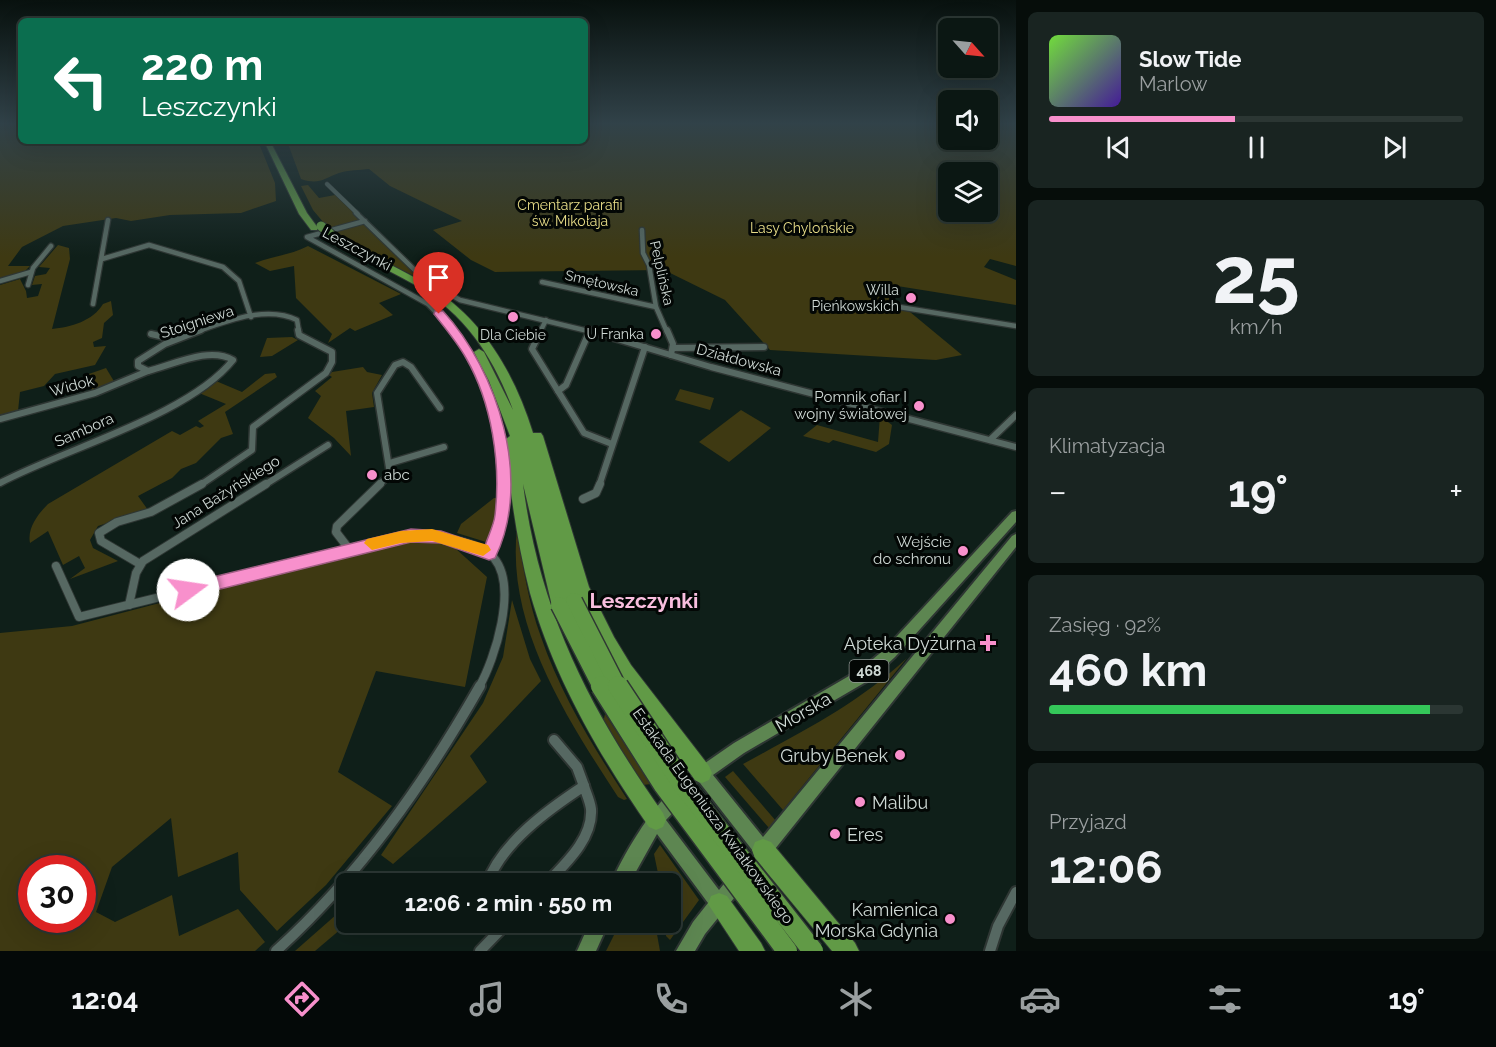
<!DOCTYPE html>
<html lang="pl">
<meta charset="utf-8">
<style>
:root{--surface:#0b1713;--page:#192421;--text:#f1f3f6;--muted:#9a9fa0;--line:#2b3633;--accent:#f890cc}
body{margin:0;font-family:Raleway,sans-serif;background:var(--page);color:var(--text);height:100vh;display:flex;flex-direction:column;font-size:22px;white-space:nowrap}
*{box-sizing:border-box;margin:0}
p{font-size:20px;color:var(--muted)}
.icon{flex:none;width:33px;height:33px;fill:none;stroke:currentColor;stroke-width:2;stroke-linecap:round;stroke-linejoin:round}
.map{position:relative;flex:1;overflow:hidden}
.drawer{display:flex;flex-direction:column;gap:12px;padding:12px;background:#060d0a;width:480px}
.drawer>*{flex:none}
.top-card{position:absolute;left:18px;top:18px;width:570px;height:126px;border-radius:9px;box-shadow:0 6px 24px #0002,0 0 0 2px var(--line);background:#0b6e4f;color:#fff;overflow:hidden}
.needle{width:39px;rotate:117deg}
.tools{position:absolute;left:938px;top:18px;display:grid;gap:12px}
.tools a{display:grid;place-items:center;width:60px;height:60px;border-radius:9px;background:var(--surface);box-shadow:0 6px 24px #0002,0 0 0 2px var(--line);font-size:30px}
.speed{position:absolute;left:18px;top:855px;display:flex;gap:12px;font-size:30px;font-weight:700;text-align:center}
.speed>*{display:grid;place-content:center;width:78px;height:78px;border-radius:50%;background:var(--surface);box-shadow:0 6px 24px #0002,0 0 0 2px var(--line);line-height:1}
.speed .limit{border:9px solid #d22;background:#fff;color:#111}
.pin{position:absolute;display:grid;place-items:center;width:51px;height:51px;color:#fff;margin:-62px -26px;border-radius:50% 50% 50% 0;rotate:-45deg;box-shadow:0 0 6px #0007}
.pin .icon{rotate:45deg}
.me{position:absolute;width:66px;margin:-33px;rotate:76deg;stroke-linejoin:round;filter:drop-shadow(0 0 4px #0008)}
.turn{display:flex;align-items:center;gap:21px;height:126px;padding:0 24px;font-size:27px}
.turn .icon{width:78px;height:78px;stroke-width:2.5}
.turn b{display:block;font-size:42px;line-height:51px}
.big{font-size:45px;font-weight:700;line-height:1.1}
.drawer .card{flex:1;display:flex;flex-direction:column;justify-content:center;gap:9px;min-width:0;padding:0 21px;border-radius:9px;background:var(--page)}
.drawer .dial{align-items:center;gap:0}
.dial b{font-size:78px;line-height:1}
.song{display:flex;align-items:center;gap:18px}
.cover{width:72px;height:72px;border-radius:9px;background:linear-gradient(135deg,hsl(100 70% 55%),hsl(260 70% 35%))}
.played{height:6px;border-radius:3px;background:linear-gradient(90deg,var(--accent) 45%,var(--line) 45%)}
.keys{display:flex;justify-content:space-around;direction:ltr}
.heat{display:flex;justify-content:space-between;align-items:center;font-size:33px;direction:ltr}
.charge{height:9px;border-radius:4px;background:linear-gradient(90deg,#34c759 92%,var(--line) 0)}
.trip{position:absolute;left:336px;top:873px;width:345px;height:60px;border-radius:9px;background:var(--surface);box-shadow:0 6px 24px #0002,0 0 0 2px var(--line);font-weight:700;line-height:60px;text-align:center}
.menu{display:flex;height:96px;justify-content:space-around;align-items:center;background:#040908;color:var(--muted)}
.menu .icon{width:42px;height:42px}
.menu .active{color:var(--accent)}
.menu b{font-size:27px;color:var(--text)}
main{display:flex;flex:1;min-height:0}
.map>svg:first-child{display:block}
.green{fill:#3e3912;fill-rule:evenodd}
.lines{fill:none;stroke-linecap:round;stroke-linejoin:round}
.street-far4-casing{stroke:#2e3633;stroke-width:5}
.street-far3-casing{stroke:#2e3633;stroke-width:7}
.street-far2-casing{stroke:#2e3633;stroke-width:9}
.street-far1-casing{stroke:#2e3633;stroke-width:10}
.street-casing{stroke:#2e3633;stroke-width:14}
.primary-casing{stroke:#2e3633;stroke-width:4}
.highway-casing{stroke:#2e3633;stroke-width:2}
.street-far4{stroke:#566862;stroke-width:4}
.street-far3{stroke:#566862;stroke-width:4.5}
.street-far2{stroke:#566862;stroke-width:6}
.street-far1{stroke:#566862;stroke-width:8}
.street{stroke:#566862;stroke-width:10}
.primary{fill:#5d8651;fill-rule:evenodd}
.highway{fill:#619a46;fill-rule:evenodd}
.highway-bridge-far2-casing{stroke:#2e3633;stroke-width:11;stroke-linecap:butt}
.highway-bridge-far1-casing{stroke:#2e3633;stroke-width:19;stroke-linecap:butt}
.highway-bridge-casing{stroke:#2e3633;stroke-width:23;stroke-linecap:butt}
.highway-bridge-far2{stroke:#619a46;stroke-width:9}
.highway-bridge-far1{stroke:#619a46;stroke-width:16}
.highway-bridge{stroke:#619a46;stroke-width:20}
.route{fill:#f890cc;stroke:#a15e85;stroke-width:1.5}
.slow{fill:#f59e0b}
.poi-dot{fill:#f890cc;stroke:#030705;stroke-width:2}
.labels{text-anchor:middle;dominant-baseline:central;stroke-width:6;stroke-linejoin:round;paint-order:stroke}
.far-park-label{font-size:14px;fill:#e8dd88;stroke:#030705}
.far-street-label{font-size:14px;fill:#cfd9d5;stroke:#030705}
.far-poi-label{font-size:14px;fill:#cfd9d5;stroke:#030705;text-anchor:end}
.shield{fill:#030705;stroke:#929a97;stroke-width:1.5}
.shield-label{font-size:14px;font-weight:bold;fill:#cfd9d5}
.street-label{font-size:15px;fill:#cfd9d5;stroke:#030705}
.poi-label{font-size:15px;fill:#cfd9d5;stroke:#030705;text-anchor:end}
.near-poi-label{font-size:18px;fill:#cfd9d5;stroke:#030705;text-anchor:end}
.near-street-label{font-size:18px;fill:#cfd9d5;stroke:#030705}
.district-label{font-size:21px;font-weight:bold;fill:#f9bede;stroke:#030705}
</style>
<main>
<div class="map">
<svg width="1016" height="951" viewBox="0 0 1016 951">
<rect width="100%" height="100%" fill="#0f1f19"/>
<g class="green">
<path d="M0,124H21V141H258L275,183L276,201L241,213L170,215L131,221L116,218L63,226L22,247L8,266H30L25,271L0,280Z"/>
<path d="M585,124H948V140H987V124H1016V266L990,259L984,267L1016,280V305L891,285L894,305L904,307L962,355L936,360L770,350L725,300L664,270L495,272L471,260L433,230L462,221L390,186L369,169C360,170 348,170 339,173C323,179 319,185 301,179L287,141H585ZM948,172H987V212H948Z"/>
<path d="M308,185L319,198L335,195L361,220L329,229L313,210L301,186Z"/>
<path d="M361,224L365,225L422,280L349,244L331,232Z"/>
<path d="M58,245L69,248L70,259L52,329C71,327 93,321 103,304L111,301L113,315L104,323L102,338L93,342L94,347L106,346L95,365L55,374L44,386L20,392L18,411L0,416V285L20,279L26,291L27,298L38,296L42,284L32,285L35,276L46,274L50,268L39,267Z"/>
<path d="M308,246L401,294L379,303L393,315L355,331L350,328L328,343L332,334L296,298L294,266L270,271L255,263C273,256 291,255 308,246Z"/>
<path d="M292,337L298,340L272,356L260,357L267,338Z"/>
<path d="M363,367L367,372L382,375L372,393L374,407L346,411L351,456L334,438L308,418L321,396L315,391L332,377L329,375L332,372Z"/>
<path d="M106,368L115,383L92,391L86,375Z"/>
<path d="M275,373L277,377L225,412L233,434L221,438L196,463L181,469L172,478L138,496L148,510L98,526L90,540L93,548L118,561L70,579L85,568L79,556L63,565L48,531L30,543C27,528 38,514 48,504L172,431L180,435L196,426L200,428L204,426L198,421L226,404L199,393L216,381L242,392L265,374Z"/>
<path d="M680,389L714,398L710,410L675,400Z"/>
<path d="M741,410L771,428L729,462L699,442Z"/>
<path d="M880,416L892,425L889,444L876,452L833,440L829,443L803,436L817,425L878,442Z"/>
<path d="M494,498H496L494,526L486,542L457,533L461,524Z"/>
<path d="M517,529C523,566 528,602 541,637C561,695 594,748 627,799L624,800L618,797C568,720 506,626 517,529Z"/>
<path d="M445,539L487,577L465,687L376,671L338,772L392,806L326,885L277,931L240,890L238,852L178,877L171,818L112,867L96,912L115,922L172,895L179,936L238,909L265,942L255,951H0V633L72,626L366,549L406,540ZM32,868H82V920H32Z"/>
<path d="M512,600L530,659L541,681L470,756L487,782L393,864L381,855L483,703L503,657Z"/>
<path d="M907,658L783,810L743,764C803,731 856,705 907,658Z"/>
<path d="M605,714L651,784L643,785L603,723Z"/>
<path d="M733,771L776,821L769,828L725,777Z"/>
<path d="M660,845L699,900L670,940L666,936L665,923L670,922V884L660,883L654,854Z"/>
<path d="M346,911L348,923L315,951H295L337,914Z"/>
<path d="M620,923H655L660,951H606Z"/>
</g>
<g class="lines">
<g class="street-far4-casing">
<path id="street-far4" d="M327,184L358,214"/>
</g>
<g class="street-far3-casing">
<g id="street-far3">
<path d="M356,213L426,281L460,300L592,332"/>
<path d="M365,221L307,237L428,304L455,332"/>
<path d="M642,230L643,253L649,265L656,307L667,332"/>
<path d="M102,259L149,245L223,267L239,281L251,317"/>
<path d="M0,281L31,272"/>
<path d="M542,282L656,307"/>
<path d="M28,285L33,268L51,246"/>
<path d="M93,304L108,220"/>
<path d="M893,306L1016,326"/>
<path d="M196,332C227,321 267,305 297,320L299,332"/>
<path d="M540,332L546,320"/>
</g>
</g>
<g class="street-far2-casing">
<g id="street-far2">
<path d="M453,330C487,377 501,429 502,486"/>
<path d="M541,330L532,349L584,433L612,444"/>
<path d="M587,330L711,367L1016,447"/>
<path d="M667,330L673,344L671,355"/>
<path d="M151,334L173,339"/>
<path d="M673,348L764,347"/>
<path d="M558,391L566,385L590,330"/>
<path d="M0,419L95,393L148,371"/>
<path d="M990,440L1016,415"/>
<path d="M390,463L444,447"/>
<path d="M0,483C66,448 188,416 233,360C209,346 173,365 148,371L138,366V361L165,344L201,330"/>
<path d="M199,486L252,450L253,427L326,373L332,362V352L299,335L298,330"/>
<path d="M263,486L328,445"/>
<path d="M378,486L390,474L377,393L395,365L403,362L411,367L440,408"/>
<path d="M599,486L645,347"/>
</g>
</g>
<g class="street-far1-casing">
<g id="street-far1">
<path d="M583,499L596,493L600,484"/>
<path d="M349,549L336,532L337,526L380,484"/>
<path d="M489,553L502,517V484"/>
<path d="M140,564L101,541L99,533L117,522L151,512L202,484"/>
<path d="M56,566L79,617L411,535C432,535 480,541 494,558C518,587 495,659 479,687"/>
<path d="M129,605L136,573L143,561L266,484"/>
</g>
</g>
<g class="street-casing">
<g id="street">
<path d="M554,740L577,767L584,786"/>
<path d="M487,884C501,843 549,809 584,786C586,793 590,801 591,809C593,839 565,864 546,884"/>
<path d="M276,951C360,875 424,784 480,686"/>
<path d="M480,951L508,922"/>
<path d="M990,951L998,926L1016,892"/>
</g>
</g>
<g class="primary-casing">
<g id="primary">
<path d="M1016,511V522L895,657L871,679L744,753L713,775L763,837L1012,536L1016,534V547L767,859L761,861L755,859L753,851L700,783L695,780L692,775L695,770L734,743L861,669L885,649L1012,512Z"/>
<path d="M677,788L683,790L685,796L683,802L666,820L719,890L731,875L737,872L743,875L746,881L743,887L705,934L695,951H676L693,922L708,903L657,834L629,884H611C619,862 657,797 677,788Z"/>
<path d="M590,922H609L596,951H577Z"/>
</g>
</g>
<g class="highway-casing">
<g id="highway">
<path d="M264,141H270L307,213L318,228L317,230H311L299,214Z"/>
<path d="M332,236H338C366,254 398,267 426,284C482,317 514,372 533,433H541L543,436L589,587L614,637L631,665L709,766L712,773L709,780L702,783L695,780L619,677L602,649L581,604L574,608L568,606L566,601L565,610L559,612L553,610L523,484C539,611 590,710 663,813L666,820L663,827L656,830L649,827C599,755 554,678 530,593C517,542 510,492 505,440L510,436L489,381L474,352L479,349L484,352L513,410C494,358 466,315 417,286C389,270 359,257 332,240Z"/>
<path d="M763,839L771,842L855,943L859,951H832L755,858L752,850L755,842Z"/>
<path d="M719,893L727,896L761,943L765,951H739L708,904L711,896Z"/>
</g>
</g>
<use href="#street-far4" class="street-far4"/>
<use href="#street-far3" class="street-far3"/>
<use href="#street-far2" class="street-far2"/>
<use href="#street-far1" class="street-far1"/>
<use href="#street" class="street"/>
<use href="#primary" class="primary"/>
<use href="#highway" class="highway"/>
<g class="highway-bridge-far2-casing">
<path id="highway-bridge-far2" d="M321,226L335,238"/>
</g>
<g class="highway-bridge-far1-casing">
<g id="highway-bridge-far1">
<path d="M574,601L618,687"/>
<path d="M559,605L601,687"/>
</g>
</g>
<g class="highway-bridge-casing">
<g id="highway-bridge">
<path d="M601,686L663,784L787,951"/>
<path d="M618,686L682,783L813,951"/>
</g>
</g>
<use href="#highway-bridge-far2" class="highway-bridge-far2"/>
<use href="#highway-bridge-far1" class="highway-bridge-far1"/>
<use href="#highway-bridge" class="highway-bridge"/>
</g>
<linearGradient id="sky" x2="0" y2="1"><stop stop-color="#08110e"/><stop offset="0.48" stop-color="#314249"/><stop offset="1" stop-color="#314249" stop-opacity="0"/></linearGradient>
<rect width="1016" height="257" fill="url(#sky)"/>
<path class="route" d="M435,311H443C498,371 533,481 495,558L489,560L441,543L411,542L188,597L183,595L180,590L183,585L188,583L411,529L441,531L485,546C488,536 494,525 495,515C501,464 492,403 466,358C457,342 445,328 434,314Z"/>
<path class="slow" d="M432,529L488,545L491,550L483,556L432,541L401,543L372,550L364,543L367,539L401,531Z"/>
<g class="poi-dot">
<circle cx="911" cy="298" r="6"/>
<circle cx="513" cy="317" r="6"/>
<circle cx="656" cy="334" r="6"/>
<circle cx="919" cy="406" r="6"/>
<circle cx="372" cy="475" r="6"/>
<circle cx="963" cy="551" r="6"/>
<path d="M985 634h6v6h6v6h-6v6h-6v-6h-6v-6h6z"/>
<circle cx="900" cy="755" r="6"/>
<circle cx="860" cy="802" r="6"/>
<circle cx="835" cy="834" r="6"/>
<circle cx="950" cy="919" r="6"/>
</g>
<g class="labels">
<g class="far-park-label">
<text x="570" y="205">Cmentarz parafii<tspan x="570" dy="16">św. Mikołaja</tspan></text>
<text x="802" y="228">Lasy Chylońskie</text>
</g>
<g class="far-street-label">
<text transform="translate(662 273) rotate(77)">Pelplińska</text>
<text transform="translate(602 283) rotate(13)">Smętowska</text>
</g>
<g class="far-poi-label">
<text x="899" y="290">Willa<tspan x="899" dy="16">Pieńkowskich</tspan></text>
<text x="644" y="334">U Franka</text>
<text x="513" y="335" text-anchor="middle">Dla Ciebie</text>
</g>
<rect class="shield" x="849.5" y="660" width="39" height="22" rx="4.5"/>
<g class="shield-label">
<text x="869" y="671">468</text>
</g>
<g class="street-label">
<text transform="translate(357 249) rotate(28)">Leszczynki</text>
<text transform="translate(197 322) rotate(-18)">Stoigniewa</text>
<text transform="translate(739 360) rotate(15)">Działdowska</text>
<text transform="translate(72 386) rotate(-15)">Widok</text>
<text transform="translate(84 430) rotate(-24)">Sambora</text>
<text transform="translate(226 492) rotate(-32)">Jana Bażyńskiego</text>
<text transform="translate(713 816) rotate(54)">Estakada Eugeniusza Kwiatkowskiego</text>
</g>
<g class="poi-label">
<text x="907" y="397">Pomnik ofiar I<tspan x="907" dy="17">wojny światowej</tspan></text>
<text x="384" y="475" text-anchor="start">abc</text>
<text x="951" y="542">Wejście<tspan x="951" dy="17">do schronu</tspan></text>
</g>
<g class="near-poi-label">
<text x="976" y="643">Apteka Dyżurna</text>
<text x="888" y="755">Gruby Benek</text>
<text x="872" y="802" text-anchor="start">Malibu</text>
<text x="847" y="834" text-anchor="start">Eres</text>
<text x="938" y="909">Kamienica<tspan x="938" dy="21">Morska Gdynia</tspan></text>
</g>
<g class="near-street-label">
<text transform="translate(803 712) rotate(-30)">Morska</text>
</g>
<g class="district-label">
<text x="644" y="600">Leszczynki</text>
</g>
</g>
</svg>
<div class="tools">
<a><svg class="needle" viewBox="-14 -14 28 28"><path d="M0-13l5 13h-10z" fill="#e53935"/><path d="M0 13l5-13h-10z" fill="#9a9fa0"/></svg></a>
<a><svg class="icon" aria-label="sound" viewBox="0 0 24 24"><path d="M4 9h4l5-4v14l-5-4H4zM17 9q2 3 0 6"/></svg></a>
<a><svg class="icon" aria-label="layers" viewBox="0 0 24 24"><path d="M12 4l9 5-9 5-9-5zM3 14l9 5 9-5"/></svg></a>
</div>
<div class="speed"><div class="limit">30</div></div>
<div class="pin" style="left:439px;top:314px;background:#d93025"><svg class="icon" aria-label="arrive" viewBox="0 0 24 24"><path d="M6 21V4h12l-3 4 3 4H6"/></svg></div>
<svg class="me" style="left:188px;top:590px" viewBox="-20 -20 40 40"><circle r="19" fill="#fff"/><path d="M0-13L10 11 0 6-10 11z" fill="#f890cc"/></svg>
<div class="trip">12:06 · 2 min · 550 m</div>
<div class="top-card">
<div class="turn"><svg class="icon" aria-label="left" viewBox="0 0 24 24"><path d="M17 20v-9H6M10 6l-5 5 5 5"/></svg><div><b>220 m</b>Leszczynki</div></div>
</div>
</div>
<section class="drawer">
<div class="card">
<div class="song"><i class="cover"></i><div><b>Slow Tide</b><p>Marlow</p></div></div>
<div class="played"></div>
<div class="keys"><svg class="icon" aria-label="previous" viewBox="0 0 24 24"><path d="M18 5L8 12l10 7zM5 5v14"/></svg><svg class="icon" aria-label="pause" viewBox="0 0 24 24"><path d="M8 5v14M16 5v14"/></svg><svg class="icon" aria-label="next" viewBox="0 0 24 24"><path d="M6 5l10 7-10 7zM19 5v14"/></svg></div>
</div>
<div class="card dial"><b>25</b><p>km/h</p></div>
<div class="card"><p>Klimatyzacja</p>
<div class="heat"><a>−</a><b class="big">19°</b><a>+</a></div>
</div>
<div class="card"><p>Zasięg · 92%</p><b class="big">460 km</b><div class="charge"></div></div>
<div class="card"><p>Przyjazd</p><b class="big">12:06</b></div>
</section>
</main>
<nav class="menu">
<b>12:04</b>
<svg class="icon active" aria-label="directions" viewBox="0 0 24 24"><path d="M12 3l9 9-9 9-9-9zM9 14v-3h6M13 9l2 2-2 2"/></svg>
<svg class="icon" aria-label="music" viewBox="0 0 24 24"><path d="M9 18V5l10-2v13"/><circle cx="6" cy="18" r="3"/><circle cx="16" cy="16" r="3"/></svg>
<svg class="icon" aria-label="phone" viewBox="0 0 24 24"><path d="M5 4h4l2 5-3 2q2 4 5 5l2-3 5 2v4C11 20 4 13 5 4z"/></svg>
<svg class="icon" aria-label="climate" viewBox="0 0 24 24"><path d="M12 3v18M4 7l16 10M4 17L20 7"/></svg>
<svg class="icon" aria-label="car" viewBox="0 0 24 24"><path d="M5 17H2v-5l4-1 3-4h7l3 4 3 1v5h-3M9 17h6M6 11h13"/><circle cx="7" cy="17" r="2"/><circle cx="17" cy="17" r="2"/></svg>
<svg class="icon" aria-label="filters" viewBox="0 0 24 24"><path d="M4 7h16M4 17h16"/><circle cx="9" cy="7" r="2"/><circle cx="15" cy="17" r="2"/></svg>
<b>19°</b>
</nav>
